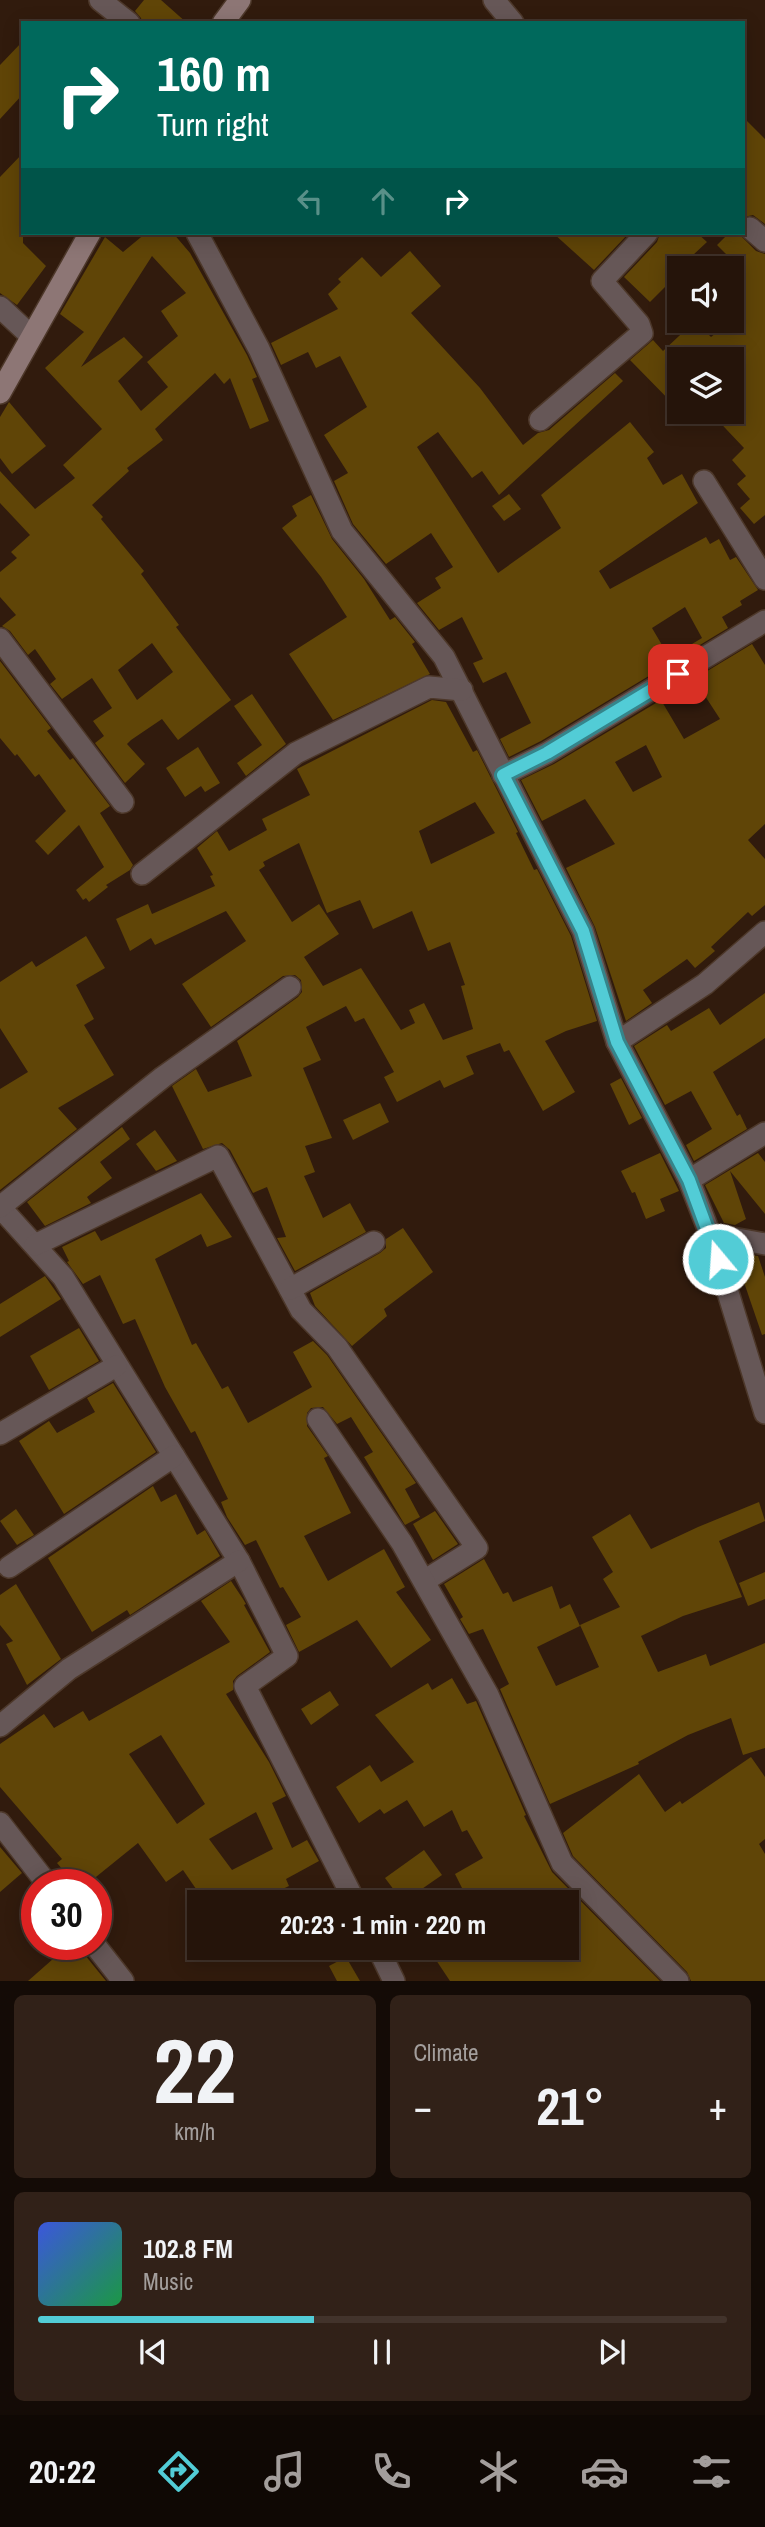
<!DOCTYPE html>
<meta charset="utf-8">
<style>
:root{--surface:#25140a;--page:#312118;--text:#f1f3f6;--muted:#a39e9c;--line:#42332b;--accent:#52ccd6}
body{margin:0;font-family:"Archivo Narrow",sans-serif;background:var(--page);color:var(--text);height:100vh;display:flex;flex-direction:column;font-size:26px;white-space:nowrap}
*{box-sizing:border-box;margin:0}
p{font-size:23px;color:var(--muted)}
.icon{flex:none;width:38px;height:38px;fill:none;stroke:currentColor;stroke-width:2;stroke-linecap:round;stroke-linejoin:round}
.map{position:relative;height:1981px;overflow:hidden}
.sheet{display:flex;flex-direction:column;gap:14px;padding:14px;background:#140b06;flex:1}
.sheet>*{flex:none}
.hud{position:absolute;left:21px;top:21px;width:724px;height:214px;border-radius:0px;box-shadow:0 4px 18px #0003,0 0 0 2px var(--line);background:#00695c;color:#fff;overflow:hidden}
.buttons{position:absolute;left:667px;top:256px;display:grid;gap:14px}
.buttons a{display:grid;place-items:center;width:77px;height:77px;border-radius:0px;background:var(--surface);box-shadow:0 4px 18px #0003,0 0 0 2px var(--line);font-size:35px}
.speed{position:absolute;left:21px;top:1869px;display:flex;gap:14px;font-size:35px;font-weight:700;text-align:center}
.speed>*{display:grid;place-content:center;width:91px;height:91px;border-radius:50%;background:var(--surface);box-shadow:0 4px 18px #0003,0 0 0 2px var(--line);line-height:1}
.speed .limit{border:10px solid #d22;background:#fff;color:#111}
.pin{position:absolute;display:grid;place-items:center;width:60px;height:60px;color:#fff;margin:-30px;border-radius:14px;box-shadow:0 4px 10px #0006}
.me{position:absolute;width:77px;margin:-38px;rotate:342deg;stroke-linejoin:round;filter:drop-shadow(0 0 5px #0008)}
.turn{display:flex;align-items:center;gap:24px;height:147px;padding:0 21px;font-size:32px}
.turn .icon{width:91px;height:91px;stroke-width:2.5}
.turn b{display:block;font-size:49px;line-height:60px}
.lanes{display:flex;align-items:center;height:66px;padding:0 21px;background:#0003;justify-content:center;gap:35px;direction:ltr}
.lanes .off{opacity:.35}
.big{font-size:52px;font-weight:700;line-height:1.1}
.sheet .widget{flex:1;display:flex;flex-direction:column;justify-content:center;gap:10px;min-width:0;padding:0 24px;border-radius:10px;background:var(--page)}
.sheet .dial{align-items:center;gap:0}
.dial b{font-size:91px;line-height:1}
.song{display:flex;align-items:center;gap:21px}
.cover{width:84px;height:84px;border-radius:10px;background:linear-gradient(135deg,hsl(230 70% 55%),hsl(140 70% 35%))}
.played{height:7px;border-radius:4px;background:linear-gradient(90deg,var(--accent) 40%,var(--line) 40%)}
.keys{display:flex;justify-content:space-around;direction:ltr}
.heat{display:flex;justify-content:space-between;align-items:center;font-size:38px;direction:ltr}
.sheet .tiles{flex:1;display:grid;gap:14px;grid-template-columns:1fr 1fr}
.widget:last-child{grid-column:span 2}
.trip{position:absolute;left:187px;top:1890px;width:392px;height:70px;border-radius:0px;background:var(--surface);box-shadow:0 4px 18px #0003,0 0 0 2px var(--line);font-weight:700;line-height:70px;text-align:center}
.dock{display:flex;height:112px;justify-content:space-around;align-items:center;background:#0f0804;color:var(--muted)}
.dock .icon{width:49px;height:49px}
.dock .current{color:var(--accent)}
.dock b{font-size:32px;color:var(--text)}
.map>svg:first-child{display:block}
.building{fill:#604507;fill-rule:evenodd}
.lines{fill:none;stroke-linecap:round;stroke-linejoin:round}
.street-casing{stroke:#4d382a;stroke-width:24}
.secondary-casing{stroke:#4d382a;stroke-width:24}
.street{stroke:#665757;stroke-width:21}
.secondary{stroke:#8d7675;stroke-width:21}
.route-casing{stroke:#35858b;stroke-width:18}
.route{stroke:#52ccd6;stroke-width:12}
</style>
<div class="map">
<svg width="765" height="1981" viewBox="0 0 765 1981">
<rect width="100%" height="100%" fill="#311b0d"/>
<g class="building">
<path d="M144,0H161L187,23H142L141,18L135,11Z"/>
<path d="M23,41V94L0,119V65Z"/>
<path d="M744,118L765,139V224L753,215L744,217Z"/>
<path d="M23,153V243L46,266L17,305L0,293V177Z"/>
<path d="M146,233H173L190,253L247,355L257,377L252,379L269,421L250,429L230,378L224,384L215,373L155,429L163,440L127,468L129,471L92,505L103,517L101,519L144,571L141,574L179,625L176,627L231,700L178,740L162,719L131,740L127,744L145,764L125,783L95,743L104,736L93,721L112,708L92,678L62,699L50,684L56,679L35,649L28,655L10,631L2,626L16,615L0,597V572L17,558L11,552L30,535L0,503V471L35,509L75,478L63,465L102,429L45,368L84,332L60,314L105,237L123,252ZM152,256L186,293L161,311L178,336L147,362L168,387L141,411L118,381L143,357L124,337L81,367ZM152,643L173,672L137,700L118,670Z"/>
<path d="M553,233H629L594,270Z"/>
<path d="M660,233H697L707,242L679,268V273L650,302L624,277L657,242Z"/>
<path d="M729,233H738L756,251L765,254V515L754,524L740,508L750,499L737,484L746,476L732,460L744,448L709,411H732V359H679V410L630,360L653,340L663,351L695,321L711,337L732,320V260L717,245Z"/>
<path d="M410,251L441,286L411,313L480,388L523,445L538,433L549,430L615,373L623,381L499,495L482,471L472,478L438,432L417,447L498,573L561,528L541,495L630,422L654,452L647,458L663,485L682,474L698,503L599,571L610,589L706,537L710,544L719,539L730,560L736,557L758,590L740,601L742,605L722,617L728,628L680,657L677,653L702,638L685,607L652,628L672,662L541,741L509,757L500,739L531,723L506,672L483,683L473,663L483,659L462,617L439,630L417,603L441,588L435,578L453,567L431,533L386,564L353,524L334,481L348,473L324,435L367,407L340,356L316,368L308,352L281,365L271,343L338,309L328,294L341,282L338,279L362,257L381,277Z"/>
<path d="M9,402L46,446L12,474L0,458V417Z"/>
<path d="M509,494L521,509L504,521L492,506Z"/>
<path d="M311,495L332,539L364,579L390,620L395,617L415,642L412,644L430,674L333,720L289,654L347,617L321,577L282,528L297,516L292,506Z"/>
<path d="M752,644L765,665V824L748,840L765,859V905L752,916L748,912L711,947L715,951L695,968L687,959L643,990L652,1003L626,1021L595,927L566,868L615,844L585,799L542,821L521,780L554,764L661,700L684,739L720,719L694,679ZM646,745L662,777L633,792L615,762Z"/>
<path d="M0,661L51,728L47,731L70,760L73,758L110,806L100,813L133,865L130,870L106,885L108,887L89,902L86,898L83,900L76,890L104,867L79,825L48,855L35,841L66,811L39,774L35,777L17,754L15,756L0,738Z"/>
<path d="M252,694L286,744L246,776L237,763L262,745L234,706Z"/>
<path d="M432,700L446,702L473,752L477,750L518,832L516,833L534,870L537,869L571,936L597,1021L566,1031L545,1041L575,1092L543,1111L509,1050L504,1052L500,1043L466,1056L474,1074L444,1088L440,1080L397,1102L384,1077L394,1072L364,1018L355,1022L346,1006L306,1027L321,1060L303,1068L332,1138L305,1146L315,1172L304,1176L323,1218L350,1203L366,1232L295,1271L277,1238L286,1237L267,1187L253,1193L230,1150L222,1143L203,1149L172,1086L196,1069L208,1092L252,1076L237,1041L298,997L302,992L301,980L295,975L283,976L211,1027L182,984L246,941L226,911L155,945L151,938L130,951L116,919L148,904L152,914L215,886L210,876L213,875L197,848L217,831L229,851L267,830L262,819L310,795L297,769ZM475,802L495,833L431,864L419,831ZM299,843L327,913L360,900L373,929L412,911L428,951L450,942L465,985L461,986L473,1029L443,1040L424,1003L409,1010L415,1023L401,1030L361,968L323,986L304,957L339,934L319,904L292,922L259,870L265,866L263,862Z"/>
<path d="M198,747L220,783L205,792L201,786L185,797L166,768Z"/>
<path d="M86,936L105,968L76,985L94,1019L84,1025L114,1075L58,1108L77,1129L0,1190V1089L28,1072L0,1028V982L32,961L36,967Z"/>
<path d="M765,993V1038L713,1072L737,1116L740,1114L747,1129L694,1161L686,1145L712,1129L691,1091L665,1105L634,1046L667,1025L671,1031L709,1008L720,1025Z"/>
<path d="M621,1078L642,1118L629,1125L610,1084Z"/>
<path d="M380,1103L389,1122L353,1140L343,1120Z"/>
<path d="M122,1127L130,1139L100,1162L112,1178L87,1197L91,1203L45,1226L27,1202Z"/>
<path d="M155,1130L177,1161L156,1171L136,1144Z"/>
<path d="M660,1153L679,1191L660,1199L665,1211L646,1219L635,1192L632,1193L621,1171Z"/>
<path d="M758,1153L765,1162V1214L730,1171L746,1219L735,1225L724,1223L705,1185Z"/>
<path d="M201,1193L232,1237L207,1247L201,1234L155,1259L192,1345L196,1343L222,1389L228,1386L248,1423L312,1387L293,1352L313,1341L327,1355L416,1483L405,1489L420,1517L405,1525L364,1457L373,1452L351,1417L337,1424L323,1407L311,1408L307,1413V1426L328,1456L324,1458L351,1513L304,1536L328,1581L384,1549L405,1587L396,1592L431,1640L391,1668L357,1620L299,1652L286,1625L301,1617L283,1587L280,1588L256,1540L245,1545L227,1517L221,1502L228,1499L195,1431L191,1433L165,1387L135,1319L123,1324L100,1275L83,1284L67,1262L69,1261L62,1247L97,1230L95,1231L101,1241Z"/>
<path d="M403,1228L433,1272L384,1309L387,1316L352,1346L315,1306L310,1293L380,1253L386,1248V1239Z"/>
<path d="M750,1255L758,1256L765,1277V1334L762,1335L736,1259Z"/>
<path d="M45,1276L61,1299L0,1337V1304Z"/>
<path d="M79,1328L99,1361L49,1390L30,1356Z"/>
<path d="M113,1383L156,1452L64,1514L19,1441L49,1421L57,1433L95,1412L87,1398Z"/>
<path d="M153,1486L161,1502L176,1494L197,1535L205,1530L220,1556L130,1615L127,1610L92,1632L48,1558Z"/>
<path d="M759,1502L765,1521L719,1541L742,1597L683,1616L641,1636L658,1672L706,1654L710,1666L765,1643V1748L743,1755L731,1718L688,1735L638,1762L639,1764L550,1804L500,1689L509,1684L483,1629L469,1634L460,1619L463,1617L444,1584L484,1559L503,1594L508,1592L513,1602L552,1586L560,1609L570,1604L580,1626L537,1647L556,1686L599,1667L580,1625L620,1607L603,1579L613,1572L592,1537L630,1514L651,1549L698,1527Z"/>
<path d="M16,1509L34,1535L17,1545L0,1521Z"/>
<path d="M435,1511L458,1544L433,1560L413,1524Z"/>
<path d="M765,1572V1599L748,1606L739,1583Z"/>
<path d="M231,1581L243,1599L246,1604L244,1605L270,1652L237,1676L233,1681V1690L226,1694L269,1762L286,1796L272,1803L292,1848L307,1840L319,1861L286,1879L289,1886L255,1902H205L183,1870L166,1882L138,1843L86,1885H76L57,1863L62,1859L0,1787V1744L44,1714L54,1728L83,1711L89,1721L230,1642L201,1601ZM161,1735L205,1804L177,1824L129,1754ZM256,1812L273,1849L232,1870L209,1839Z"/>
<path d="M16,1584L61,1659L27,1685L6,1644L13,1641L0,1625V1595Z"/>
<path d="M452,1678L467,1704L476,1701L526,1815L524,1816L552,1872L660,1981H450L428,1948H567V1902H469L455,1874L483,1858L467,1830L462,1832L452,1810L424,1827L407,1800L384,1814L380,1809L359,1823L336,1787L370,1765L381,1782L414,1762L375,1715L428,1683L432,1690Z"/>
<path d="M330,1691L339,1705L311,1725L301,1709Z"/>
<path d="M751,1757L765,1777V1839L759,1844L765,1854V1981H691L687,1972L573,1856L563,1833L639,1774L665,1812L680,1801L682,1804Z"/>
<path d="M0,1847L22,1873L0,1892Z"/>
<path d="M424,1850L442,1875L403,1902L385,1878Z"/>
<path d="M70,1944H76L106,1981H28Z"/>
<path d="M346,1957L360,1981H337L329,1966Z"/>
</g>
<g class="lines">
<g class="street-casing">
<g id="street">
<path d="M100,0L129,23"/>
<path d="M494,0L513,23"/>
<path d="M750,228L765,241"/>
<path d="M197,233L259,349L342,531L444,657L583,931L617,1042L689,1180L710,1234L765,1413"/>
<path d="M0,307L31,336"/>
<path d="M540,420L642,333L639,324L602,281L647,233"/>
<path d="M704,481L765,579"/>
<path d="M0,639L123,802"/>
<path d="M503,775L547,753L765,621"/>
<path d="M142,874L296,753L429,687L462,690"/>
<path d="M617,1042L705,984L765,932"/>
<path d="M689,1180L765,1133"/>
<path d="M0,1207L63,1277L239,1561L287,1656L245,1686L355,1902"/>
<path d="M0,1207L163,1077L290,987"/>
<path d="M710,1234L765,1244"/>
<path d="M35,1245L218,1156L301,1310L337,1347L477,1548L424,1581"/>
<path d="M290,1289L374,1242"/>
<path d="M318,1419L402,1543L488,1695L562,1863L678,1981"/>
<path d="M0,1434L116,1366"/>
<path d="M9,1567L174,1456"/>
<path d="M0,1726L69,1669L239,1561"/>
<path d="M0,1823L48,1885"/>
<path d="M94,1944L123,1981"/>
<path d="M378,1948L394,1981"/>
</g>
</g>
<g class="secondary-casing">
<g id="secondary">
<path d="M223,23L240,0"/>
<path d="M0,393L90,233"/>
</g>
</g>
<use href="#street" class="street"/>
<use href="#secondary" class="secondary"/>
</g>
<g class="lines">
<g class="route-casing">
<path id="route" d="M678,674L547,753L503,775L583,931L617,1042L689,1180L718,1259"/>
</g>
<use href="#route" class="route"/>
</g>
</svg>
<div class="buttons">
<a><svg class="icon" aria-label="sound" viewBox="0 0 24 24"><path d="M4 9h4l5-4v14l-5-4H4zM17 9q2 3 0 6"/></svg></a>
<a><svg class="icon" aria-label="layers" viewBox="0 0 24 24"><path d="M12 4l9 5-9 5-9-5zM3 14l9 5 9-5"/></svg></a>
</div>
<div class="speed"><div class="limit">30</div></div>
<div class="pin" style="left:678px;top:674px;background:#d93025"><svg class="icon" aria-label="arrive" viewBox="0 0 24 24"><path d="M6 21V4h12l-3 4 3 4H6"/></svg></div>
<svg class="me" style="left:718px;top:1259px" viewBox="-20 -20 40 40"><circle r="17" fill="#52ccd6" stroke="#fff" stroke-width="3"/><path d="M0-11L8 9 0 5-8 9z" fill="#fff"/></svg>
<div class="trip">20:23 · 1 min · 220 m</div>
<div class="hud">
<div class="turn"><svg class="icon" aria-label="right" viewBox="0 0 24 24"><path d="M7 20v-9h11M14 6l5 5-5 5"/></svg><div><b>160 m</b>Turn right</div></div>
<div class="lanes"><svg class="icon off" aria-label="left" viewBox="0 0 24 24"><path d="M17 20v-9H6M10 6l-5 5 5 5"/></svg><svg class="icon off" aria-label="ahead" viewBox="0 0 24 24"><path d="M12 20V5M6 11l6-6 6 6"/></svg><svg class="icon" aria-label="right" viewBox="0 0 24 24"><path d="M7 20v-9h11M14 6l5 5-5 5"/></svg></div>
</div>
</div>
<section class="sheet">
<div class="tiles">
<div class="widget dial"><b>22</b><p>km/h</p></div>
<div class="widget"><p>Climate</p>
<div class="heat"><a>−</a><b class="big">21°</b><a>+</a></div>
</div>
<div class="widget">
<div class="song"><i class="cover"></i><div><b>102.8 FM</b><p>Music</p></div></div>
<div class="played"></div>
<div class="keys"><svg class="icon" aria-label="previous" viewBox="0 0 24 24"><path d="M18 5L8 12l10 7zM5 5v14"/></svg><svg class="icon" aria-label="pause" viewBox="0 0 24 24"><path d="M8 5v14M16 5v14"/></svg><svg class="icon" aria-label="next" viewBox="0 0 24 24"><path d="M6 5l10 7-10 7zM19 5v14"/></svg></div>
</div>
</div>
</section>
<nav class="dock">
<b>20:22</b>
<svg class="icon current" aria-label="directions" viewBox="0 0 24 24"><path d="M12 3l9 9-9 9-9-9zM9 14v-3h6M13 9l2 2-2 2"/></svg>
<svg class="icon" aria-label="music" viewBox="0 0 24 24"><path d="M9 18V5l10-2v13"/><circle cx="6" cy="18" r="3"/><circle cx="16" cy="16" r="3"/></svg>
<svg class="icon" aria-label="phone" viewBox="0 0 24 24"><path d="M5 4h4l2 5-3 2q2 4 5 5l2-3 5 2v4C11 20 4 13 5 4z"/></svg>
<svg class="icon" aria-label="climate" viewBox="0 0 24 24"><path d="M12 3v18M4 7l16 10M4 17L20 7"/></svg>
<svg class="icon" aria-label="car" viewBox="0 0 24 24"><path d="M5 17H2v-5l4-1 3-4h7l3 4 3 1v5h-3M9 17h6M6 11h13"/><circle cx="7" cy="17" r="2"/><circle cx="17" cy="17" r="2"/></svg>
<svg class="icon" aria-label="filters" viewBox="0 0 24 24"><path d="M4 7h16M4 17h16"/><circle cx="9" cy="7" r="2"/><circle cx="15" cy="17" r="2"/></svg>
</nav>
